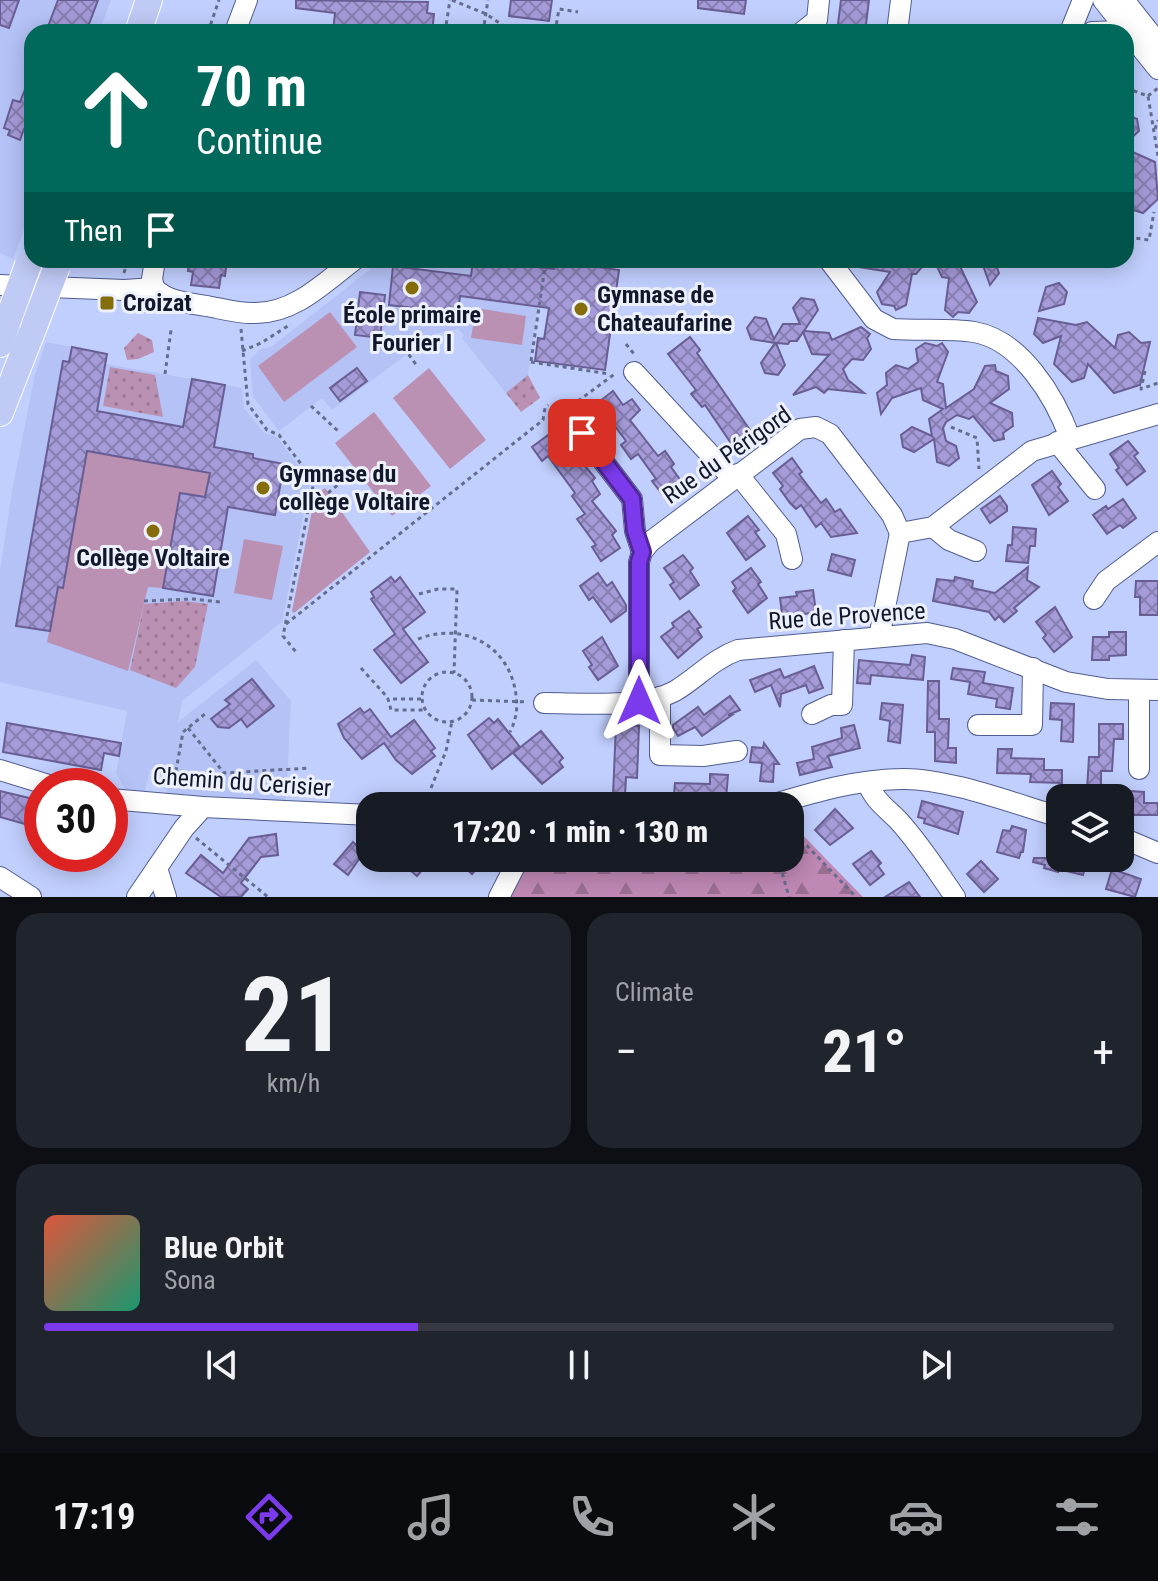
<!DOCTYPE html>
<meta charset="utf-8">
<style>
:root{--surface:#171b24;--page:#20242c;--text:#f1f3f6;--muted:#9ea1a6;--line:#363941;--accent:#7c3aed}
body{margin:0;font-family:"Roboto Condensed",sans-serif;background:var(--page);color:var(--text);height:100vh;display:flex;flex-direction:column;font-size:30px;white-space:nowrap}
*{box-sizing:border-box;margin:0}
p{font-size:26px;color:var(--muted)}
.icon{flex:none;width:44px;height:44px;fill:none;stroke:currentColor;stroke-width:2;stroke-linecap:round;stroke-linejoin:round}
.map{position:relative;height:897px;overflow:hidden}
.side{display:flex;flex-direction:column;gap:16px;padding:16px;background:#0d0f14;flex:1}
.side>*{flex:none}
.banner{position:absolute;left:24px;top:24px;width:1110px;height:244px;border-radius:24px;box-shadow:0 4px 20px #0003;background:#00695c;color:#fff;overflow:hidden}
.tools{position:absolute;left:1046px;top:784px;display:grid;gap:16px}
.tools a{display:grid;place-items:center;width:88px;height:88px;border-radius:16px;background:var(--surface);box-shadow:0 4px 20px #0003;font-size:40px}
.speed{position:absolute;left:24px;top:768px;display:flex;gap:16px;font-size:40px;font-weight:700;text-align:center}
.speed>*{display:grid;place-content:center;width:104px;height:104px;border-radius:50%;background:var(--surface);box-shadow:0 4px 20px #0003;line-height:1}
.speed .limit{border:12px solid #d22;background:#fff;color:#111}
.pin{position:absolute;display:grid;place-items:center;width:68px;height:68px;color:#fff;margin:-34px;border-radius:16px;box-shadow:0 4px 12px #0006}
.me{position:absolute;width:88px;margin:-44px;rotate:0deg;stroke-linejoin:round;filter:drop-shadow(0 0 6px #0008)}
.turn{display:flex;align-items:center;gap:28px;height:168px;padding:0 40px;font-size:36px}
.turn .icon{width:104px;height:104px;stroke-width:2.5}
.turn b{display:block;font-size:56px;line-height:68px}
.then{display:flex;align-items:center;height:76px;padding:0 40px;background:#0003;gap:16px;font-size:30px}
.big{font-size:60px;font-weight:800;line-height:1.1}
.side .tile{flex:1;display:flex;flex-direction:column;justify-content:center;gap:12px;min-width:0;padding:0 28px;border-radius:24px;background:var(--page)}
.side .dial{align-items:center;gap:0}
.dial b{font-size:104px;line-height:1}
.song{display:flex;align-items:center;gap:24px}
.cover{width:96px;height:96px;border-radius:12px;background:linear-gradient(135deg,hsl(10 70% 55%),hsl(160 70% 35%))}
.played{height:8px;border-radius:4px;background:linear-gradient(90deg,var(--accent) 35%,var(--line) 35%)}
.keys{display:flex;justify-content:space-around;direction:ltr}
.heat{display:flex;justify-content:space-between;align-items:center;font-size:44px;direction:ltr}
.side .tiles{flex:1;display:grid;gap:16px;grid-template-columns:1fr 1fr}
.tile:last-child{grid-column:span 2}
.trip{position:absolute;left:356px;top:792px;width:448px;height:80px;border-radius:24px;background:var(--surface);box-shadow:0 4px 20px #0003;font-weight:800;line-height:80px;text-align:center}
.tab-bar{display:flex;height:128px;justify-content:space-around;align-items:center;background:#090b0e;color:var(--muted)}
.tab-bar .icon{width:56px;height:56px}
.tab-bar .on{color:var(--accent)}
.tab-bar b{font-size:36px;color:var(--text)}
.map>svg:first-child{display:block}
.built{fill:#b4c2f6}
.grass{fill:url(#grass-dots)}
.forest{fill:url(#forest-firs)}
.park{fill:#ba91b3}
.building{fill:url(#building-cross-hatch);stroke:#695e93;stroke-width:2}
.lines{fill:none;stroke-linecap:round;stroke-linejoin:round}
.minor-casing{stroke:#515d91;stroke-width:22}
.major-casing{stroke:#fff;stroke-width:28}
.path{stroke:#646d8e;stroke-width:3;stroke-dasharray:4 4;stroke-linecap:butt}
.minor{stroke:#fff;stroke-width:20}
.major{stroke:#bfcaf5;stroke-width:26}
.major-bridge-casing{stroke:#fff;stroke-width:28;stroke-linecap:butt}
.major-bridge{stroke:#bfcaf5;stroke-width:26}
.route-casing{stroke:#51269a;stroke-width:20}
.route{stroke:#7c3aed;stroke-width:14}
.poi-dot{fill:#866d0b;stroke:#edf1fd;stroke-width:3}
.labels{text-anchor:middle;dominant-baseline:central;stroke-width:6;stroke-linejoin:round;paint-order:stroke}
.poi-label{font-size:24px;font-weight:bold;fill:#13172c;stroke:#edf1fd;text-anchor:start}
.street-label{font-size:24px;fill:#13172c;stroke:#edf1fd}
</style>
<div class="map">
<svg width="1158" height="897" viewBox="0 0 1158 897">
<defs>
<pattern id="grass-dots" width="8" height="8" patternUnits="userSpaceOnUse" patternTransform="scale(2)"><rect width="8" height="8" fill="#ba91b3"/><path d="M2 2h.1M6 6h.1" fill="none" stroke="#967592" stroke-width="1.8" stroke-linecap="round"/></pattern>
<pattern id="forest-firs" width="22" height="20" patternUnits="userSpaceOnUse" patternTransform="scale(2)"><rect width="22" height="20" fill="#bf88b5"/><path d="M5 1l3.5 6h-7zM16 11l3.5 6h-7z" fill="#9a6e93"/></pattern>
<pattern id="building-cross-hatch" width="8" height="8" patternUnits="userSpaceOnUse" patternTransform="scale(2)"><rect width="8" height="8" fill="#a69bd9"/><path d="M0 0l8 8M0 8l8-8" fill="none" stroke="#867db0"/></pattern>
</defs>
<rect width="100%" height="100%" fill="#c1cffe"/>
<g class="built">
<path d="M0,0H111L99,32H32V208L13,259L0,253Z"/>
<path d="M382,260H538L537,267L543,268L528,375L506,393L462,338L464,335L458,329L434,334L332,410L322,398L279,431L253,397L250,359L261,349L271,347Z"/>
<path d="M46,342L107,354L106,364L242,388L244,408L264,433L277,437L310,482L282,622L182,701L178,722L256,660L291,701L286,801L166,794L169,776L156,774V770L150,769L144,796L127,793L116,773L127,711L0,682V571L12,491L35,374Z"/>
</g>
<g class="grass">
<path d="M138,333L152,340L154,352L138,359L127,360L124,348Z"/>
<path d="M110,367L155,375L163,417L103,406Z"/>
<path d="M528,375L540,398L521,412L506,393Z"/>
<path d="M184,601L208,604L195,667L176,688L130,670L144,604Z"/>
</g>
<path class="forest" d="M790,822L863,897H508L527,858H790Z"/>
<g class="park">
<path d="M476,308L526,316L522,345L471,338Z"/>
<path d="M330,312L357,347L284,402L258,366Z"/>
<path d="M429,368L486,440L450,469L393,398Z"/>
<path d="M374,412L431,486L392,516L335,443Z"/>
<path d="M87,451L210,473L205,497L180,493L163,588L148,587L128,671L47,642L58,587L63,588Z"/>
<path d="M325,488L370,552L294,613L292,611L315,496Z"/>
<path d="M244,539L283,546L272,600L234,593Z"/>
</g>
<g class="building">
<path d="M0,0H19L9,28L0,25Z"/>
<path d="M58,0H98L86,32H46Z"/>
<path d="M296,0L428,2L427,13L434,14L432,32H333L335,13L296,8Z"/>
<path d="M511,0H552L549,21L509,16Z"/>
<path d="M698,0H746L744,14L698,8Z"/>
<path d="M841,0H869L865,32H837Z"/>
<path d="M31,74L32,119L28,130L24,129L20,140L8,135L10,130L4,128L13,100L20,102Z"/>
<path d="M1126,114L1137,119L1139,131L1126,143Z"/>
<path d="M1126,149L1155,162L1158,199L1143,213L1130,209L1126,196Z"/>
<path d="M189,260H227L225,276L221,275L219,288L191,285L193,272L188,271Z"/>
<path d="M473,260L554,269L555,261L619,270L605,370L535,361L538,338L544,339L549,308L460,296L458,313L389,305L393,266L471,276Z"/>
<path d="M858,260H928L916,274H912L906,305L896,310L894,306L882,304L877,292L890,272L858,267Z"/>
<path d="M934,260H957L977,302L969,313L958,312L953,317L945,310L949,278L942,277Z"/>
<path d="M981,260H994L999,273L990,285Z"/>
<path d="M1059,283L1067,292L1064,304L1039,311L1046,287Z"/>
<path d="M360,292L385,295L380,338L355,335Z"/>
<path d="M801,298L814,300L818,310L804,331L829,333L832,340L861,327L870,334L867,338L871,349L863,360L852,359L843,369L848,380L864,393L828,389L824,393L816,387L793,395L829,355L812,354L803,332L797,341H790L788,344L776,343L785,365L778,375L765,373L761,363L775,343L751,339L747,328L755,317L766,319L774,339L783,324H800L793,308Z"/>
<path d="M1038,318L1076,325L1087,322L1115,348L1118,335L1129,332L1141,343L1150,342L1140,385L1114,393L1088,364L1084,378L1072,382L1054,364L1061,336L1043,343L1034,334Z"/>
<path d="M690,337L700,350L697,353L752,433L733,446L705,405L702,407L691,394L696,390L668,354Z"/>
<path d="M925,343L937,346L942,343L948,352L937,382L943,384L946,408L974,389L985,366L995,365L996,371L1008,376L1009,389L990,403L1012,413L1013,426L1003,433L1004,439L994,441L973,416L969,419L957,415L946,422L943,428L946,441L956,446L959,458L949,466L937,462L934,439L914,452L903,447L901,435L912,427L932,436L929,419L943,409L923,400L921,388L892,398L881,414L877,393L887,385L886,373L896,365L908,369L918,362L916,349Z"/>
<path d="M72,347L107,354L97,411L183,427L192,379L225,385L214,447L253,454V458L284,464L275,515L228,507L213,596L163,588L180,493L205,497L210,473L87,451L63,588L58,587L50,631L16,626L63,361L69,362Z"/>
<path d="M357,368L367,381L340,401L330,388Z"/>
<path d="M613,391L623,405L632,399L640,410L630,420L658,456L665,451L674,464L671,467L681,481L662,494L652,481L656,479L638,454L631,459L621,445L626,441L608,417L604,419L594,406Z"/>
<path d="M551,433L561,446L565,442L595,478L592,481L600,494L592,501L616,531L612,535L620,548L601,561L592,547L596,545L577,519L585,514L572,496L575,493L548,456L542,461L532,447Z"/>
<path d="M1128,441L1138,453L1134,456L1145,471L1127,485L1116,470L1119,468L1110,454Z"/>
<path d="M792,458L802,472L799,474L821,503L826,499L835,512L840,509L857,533L831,537L821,523L816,527L801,505L796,509L790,503L780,489L783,486L773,473Z"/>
<path d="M1052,471L1061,484L1058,487L1068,501L1049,515L1032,485Z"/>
<path d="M1000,496L1007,506V511L990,523L981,509Z"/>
<path d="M1123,499L1136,518L1123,528L1120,525L1107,534L1093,515L1106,506L1108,509Z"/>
<path d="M748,516L759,530L755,532L765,546L746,560L727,533Z"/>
<path d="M1013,527L1036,529L1035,546H1030L1028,563L1006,561L1008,545H1012Z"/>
<path d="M832,554L855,560L851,576L828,570Z"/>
<path d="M683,555L693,568L690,571L699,585L680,599L670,585L674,582L664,568Z"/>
<path d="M1028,567L1027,580L1039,587L1014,608L1017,611L1004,622L999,616L995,620L989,612L933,601L937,579L954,581L955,577L973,581L972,588L995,593Z"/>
<path d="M751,568L761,582L758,584L767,598L748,613L733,591L736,588L732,582Z"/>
<path d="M598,573L607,586L612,582L626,605V611L611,622L593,597L589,600L580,586Z"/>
<path d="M391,577L395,582L400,577L425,612L403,629L428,662L401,683L374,650L395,634L371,599L374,597L371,592Z"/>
<path d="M1136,581H1158V615H1140V597H1135Z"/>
<path d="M813,590L816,612L799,615L800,620L783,622L780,598L797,596L796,592Z"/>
<path d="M1055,607L1072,637L1054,652L1043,638L1046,635L1036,622Z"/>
<path d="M689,611L701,627L697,629L702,637L678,658L661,637L674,627L672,623Z"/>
<path d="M1109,632H1126V655L1109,656V660H1092L1093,637H1109Z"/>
<path d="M602,637L618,666L598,680L589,667L592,665L583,651Z"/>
<path d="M912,655L925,657L923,680L871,675L870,684L857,683L859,660L910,665Z"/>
<path d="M814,666L823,688L809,693L806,685L781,694L780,707L771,685L755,692L750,680L780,669L784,678Z"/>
<path d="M953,668L985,672L983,683L1013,688L1010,709L996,707L997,699L968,694L970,682L951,679Z"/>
<path d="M252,679L274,706L247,727L241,719L229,728L218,727L211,719L230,704L225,700Z"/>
<path d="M928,681H939V719H949L948,748H956V763L935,761V732H927Z"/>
<path d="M730,696L740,710L728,715H732L702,736L695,727L678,736L673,728V725L698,707L704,715Z"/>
<path d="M882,703L903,705L900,743L888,741L890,721L880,719Z"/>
<path d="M1051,703L1074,704L1073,742L1061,741L1062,720L1050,719Z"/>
<path d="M360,708L364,713L370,709L391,737L414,720L435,748L431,751L435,756L412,774L396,760L384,743L362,759L344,738L338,724Z"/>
<path d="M489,718L494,723L498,719L520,747L492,769L468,735Z"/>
<path d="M7,723L121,743L119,756L104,753L101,770L3,752Z"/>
<path d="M1099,724H1123V739H1114L1112,771H1101V790L1087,789L1089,757H1099Z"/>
<path d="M616,725L639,726L637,778L626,777L625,796L613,795Z"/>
<path d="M854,725L860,748L828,756L832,767L800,775L797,763L814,759L812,747L842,738L841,728Z"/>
<path d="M541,731L563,758L559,762L563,767L542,784L513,753Z"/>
<path d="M764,743L779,764H774L773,782L760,781L762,763L750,762L752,747L763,748Z"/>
<path d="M998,749H1012L1011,758L1044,759V770H1062V783L1030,782L1031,774L997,773Z"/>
<path d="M710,774L728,775L726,799L688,797V806H655L656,793L674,794L675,783L710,784Z"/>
<path d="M0,791L42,801V829L0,817Z"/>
<path d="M1130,791L1144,792V803H1158V815H1129Z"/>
<path d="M922,801L963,812L958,834L924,823L925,819L918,817Z"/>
<path d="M835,809L853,828L830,845L815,830Z"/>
<path d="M1012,826L1026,830L1023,852H1021L1019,858L997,852L1003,830L1010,831Z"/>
<path d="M276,834L278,855L261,857L241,883L248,889L241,897H221L186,873L201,855L223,873L249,838Z"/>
<path d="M353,842L364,852L348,875L334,864Z"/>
<path d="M1049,848L1060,850V858L1087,860L1083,875L1058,869V872L1044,868L1045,865L1033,862L1034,858H1047Z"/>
<path d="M871,851L881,863L878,866L884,874L870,885L853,864Z"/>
<path d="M396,858H432L417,876Z"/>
<path d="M454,858H486L472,874Z"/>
<path d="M981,861L998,879L984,892L967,874Z"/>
<path d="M1112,869L1141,879L1135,897L1106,889Z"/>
<path d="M909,882L920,897H885Z"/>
</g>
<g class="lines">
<g class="minor-casing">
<g id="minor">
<path d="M1103,0L1158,69"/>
<path d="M1124,0L1158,43"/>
<path d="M235,32L247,0"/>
<path d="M802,32L817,20L819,0"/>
<path d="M897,32L901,0"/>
<path d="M1070,32L1083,0"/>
<path d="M1092,32L1127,31"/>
<path d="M829,260L874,319L893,329C920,331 948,328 974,332C1021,340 1055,397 1070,438"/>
<path d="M0,285L124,290L154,288"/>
<path d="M154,288C168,302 188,303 207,306C223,309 240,314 256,313C295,313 325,282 354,260"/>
<path d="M154,288L152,279L155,260"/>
<path d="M634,372L732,478"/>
<path d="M565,411L632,499L635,531L642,552"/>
<path d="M1057,442L1095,489"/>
<path d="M738,474L786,534L792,559"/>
<path d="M933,527L949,540L976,551"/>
<path d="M1094,599L1106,581L1158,542"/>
<path d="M879,637L900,533L933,527L1032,451L1158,414"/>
<path d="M1139,690V769"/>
<path d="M660,697V755L703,756L737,751"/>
<path d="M639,701V562L642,552L650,542L800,429L816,427L830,434L892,515L900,533"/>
<path d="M544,703C582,703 641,709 675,691C697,678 713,659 738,650L927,633L955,639L1066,682L1108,689L1158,690"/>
<path d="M812,714L831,705H842L844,640"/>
<path d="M978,725H1032L1033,668"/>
<path d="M0,770L52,786"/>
<path d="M867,782C875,801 884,806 898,820C920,844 937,871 955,897"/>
<path d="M110,799L203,807L370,815"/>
<path d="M768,806C812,793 853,780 900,779C945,777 1015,804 1060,817"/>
<path d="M1120,837L1158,853"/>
<path d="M157,868L166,897"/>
<path d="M0,877L31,897"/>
<path d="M137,897L184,828L203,807"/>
<path d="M499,897L519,858"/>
</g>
</g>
<g class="major-casing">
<g id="major">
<path d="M138,32L149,0"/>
<path d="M0,344L7,323"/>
<path d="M0,413L35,324"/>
</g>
</g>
<g class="path">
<path d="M452,0L486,14L513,32"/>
<path d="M208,32L219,0"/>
<path d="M445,32L450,0"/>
<path d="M483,32L488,0"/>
<path d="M555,32L559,9L578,12"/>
<path d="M1126,88L1148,96L1158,156"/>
<path d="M1148,96L1158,88"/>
<path d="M1155,129L1158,120"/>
<path d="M1126,227L1134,238L1149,240L1154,212"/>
<path d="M124,273L128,260"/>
<path d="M241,329L248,404L267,430L279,435L314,481L283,636L296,652"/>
<path d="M626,344L634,354"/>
<path d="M404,348L417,366"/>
<path d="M242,351L261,343L291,324"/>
<path d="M531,361L546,260"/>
<path d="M531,362L610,374"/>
<path d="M1145,371L1141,389L1158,383"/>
<path d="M165,374L171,330"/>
<path d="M578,401L616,373"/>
<path d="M311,406L338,431"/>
<path d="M951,427L977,438L979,469"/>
<path d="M328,493L345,479"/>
<path d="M419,594L438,589H457L454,673"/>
<path d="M144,601L193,599L220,602"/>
<path d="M286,624L543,420L545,408L548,405"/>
<path d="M418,639C464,621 510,646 516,695C518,708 516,720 510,732"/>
<path d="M361,668L388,698"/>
<circle cx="447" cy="697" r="25"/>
<path d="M421,699H388L391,710H425"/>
<path d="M472,700L528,702"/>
<path d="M188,728L224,773L310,768"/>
<path d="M173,787L183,732L205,714"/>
<path d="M431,788L446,751L452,721"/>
<path d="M581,803L590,806"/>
<path d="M790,828L856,897"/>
<path d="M196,838L268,897"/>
<path d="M778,858L789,897"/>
</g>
<use href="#minor" class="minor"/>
<use href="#major" class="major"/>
<g class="major-bridge-casing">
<g id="major-bridge">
<path d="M7,323L28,265"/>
<path d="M35,324L57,266"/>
</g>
</g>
<use href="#major-bridge" class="major-bridge"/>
</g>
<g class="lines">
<g class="route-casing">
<path id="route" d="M582,433L632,499L635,531L642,552L639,562V701"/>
</g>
<use href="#route" class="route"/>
</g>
<g class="poi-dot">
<circle cx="412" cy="288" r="8"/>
<rect x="99" y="295" width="16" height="16" rx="4"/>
<circle cx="581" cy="309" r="8"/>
<circle cx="263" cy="488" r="8"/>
<circle cx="153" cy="531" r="8"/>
</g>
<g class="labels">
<g class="poi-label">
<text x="597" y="295">Gymnase de<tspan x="597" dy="28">Chateaufarine</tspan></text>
<text x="123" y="303">Croizat</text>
<text x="412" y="315" text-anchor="middle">École primaire<tspan x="412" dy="28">Fourier I</tspan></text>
<text x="279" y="474">Gymnase du<tspan x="279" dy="28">collège Voltaire</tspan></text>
<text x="153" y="558" text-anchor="middle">Collège Voltaire</text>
</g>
<g class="street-label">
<text transform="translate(727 455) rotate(-35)">Rue du Périgord</text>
<text transform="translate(847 616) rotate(-4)">Rue de Provence</text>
<text transform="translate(242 782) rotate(4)">Chemin du Cerisier</text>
</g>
</g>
</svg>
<div class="tools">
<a><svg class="icon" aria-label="layers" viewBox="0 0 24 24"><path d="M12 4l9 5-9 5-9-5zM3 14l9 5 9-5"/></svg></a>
</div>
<div class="speed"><div class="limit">30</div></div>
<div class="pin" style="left:582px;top:433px;background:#d93025"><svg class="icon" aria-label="arrive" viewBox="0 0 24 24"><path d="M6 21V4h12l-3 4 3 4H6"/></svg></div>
<svg class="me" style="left:639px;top:701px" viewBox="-20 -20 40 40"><path d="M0-17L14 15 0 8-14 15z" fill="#7c3aed" stroke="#fff" stroke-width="4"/></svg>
<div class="trip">17:20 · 1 min · 130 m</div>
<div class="banner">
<div class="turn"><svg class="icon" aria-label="ahead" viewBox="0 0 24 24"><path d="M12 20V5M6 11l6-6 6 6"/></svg><div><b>70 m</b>Continue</div></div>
<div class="then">Then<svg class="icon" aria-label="arrive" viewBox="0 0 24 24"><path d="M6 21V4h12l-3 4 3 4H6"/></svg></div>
</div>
</div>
<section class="side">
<div class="tiles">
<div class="tile dial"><b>21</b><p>km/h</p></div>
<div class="tile"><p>Climate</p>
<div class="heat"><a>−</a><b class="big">21°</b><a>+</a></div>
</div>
<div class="tile">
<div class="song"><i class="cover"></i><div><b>Blue Orbit</b><p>Sona</p></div></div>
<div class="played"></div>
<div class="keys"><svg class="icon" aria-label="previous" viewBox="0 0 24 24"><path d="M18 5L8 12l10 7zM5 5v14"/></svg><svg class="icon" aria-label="pause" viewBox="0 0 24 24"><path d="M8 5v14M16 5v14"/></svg><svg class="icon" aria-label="next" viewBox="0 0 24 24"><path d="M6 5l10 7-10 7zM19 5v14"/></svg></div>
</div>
</div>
</section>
<nav class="tab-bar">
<b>17:19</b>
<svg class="icon on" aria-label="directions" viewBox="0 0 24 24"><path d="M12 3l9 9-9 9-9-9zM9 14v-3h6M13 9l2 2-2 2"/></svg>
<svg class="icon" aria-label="music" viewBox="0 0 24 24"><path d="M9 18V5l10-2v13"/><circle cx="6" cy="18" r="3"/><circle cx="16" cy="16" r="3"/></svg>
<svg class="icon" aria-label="phone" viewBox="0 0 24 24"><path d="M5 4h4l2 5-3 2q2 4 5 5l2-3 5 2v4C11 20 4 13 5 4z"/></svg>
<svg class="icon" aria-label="climate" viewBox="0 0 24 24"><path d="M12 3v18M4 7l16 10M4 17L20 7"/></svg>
<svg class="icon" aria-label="car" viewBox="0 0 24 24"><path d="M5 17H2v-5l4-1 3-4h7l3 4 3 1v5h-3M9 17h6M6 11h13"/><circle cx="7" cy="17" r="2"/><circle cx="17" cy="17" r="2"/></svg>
<svg class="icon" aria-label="filters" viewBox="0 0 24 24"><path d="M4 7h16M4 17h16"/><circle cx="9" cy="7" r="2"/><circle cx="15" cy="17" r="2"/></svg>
</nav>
